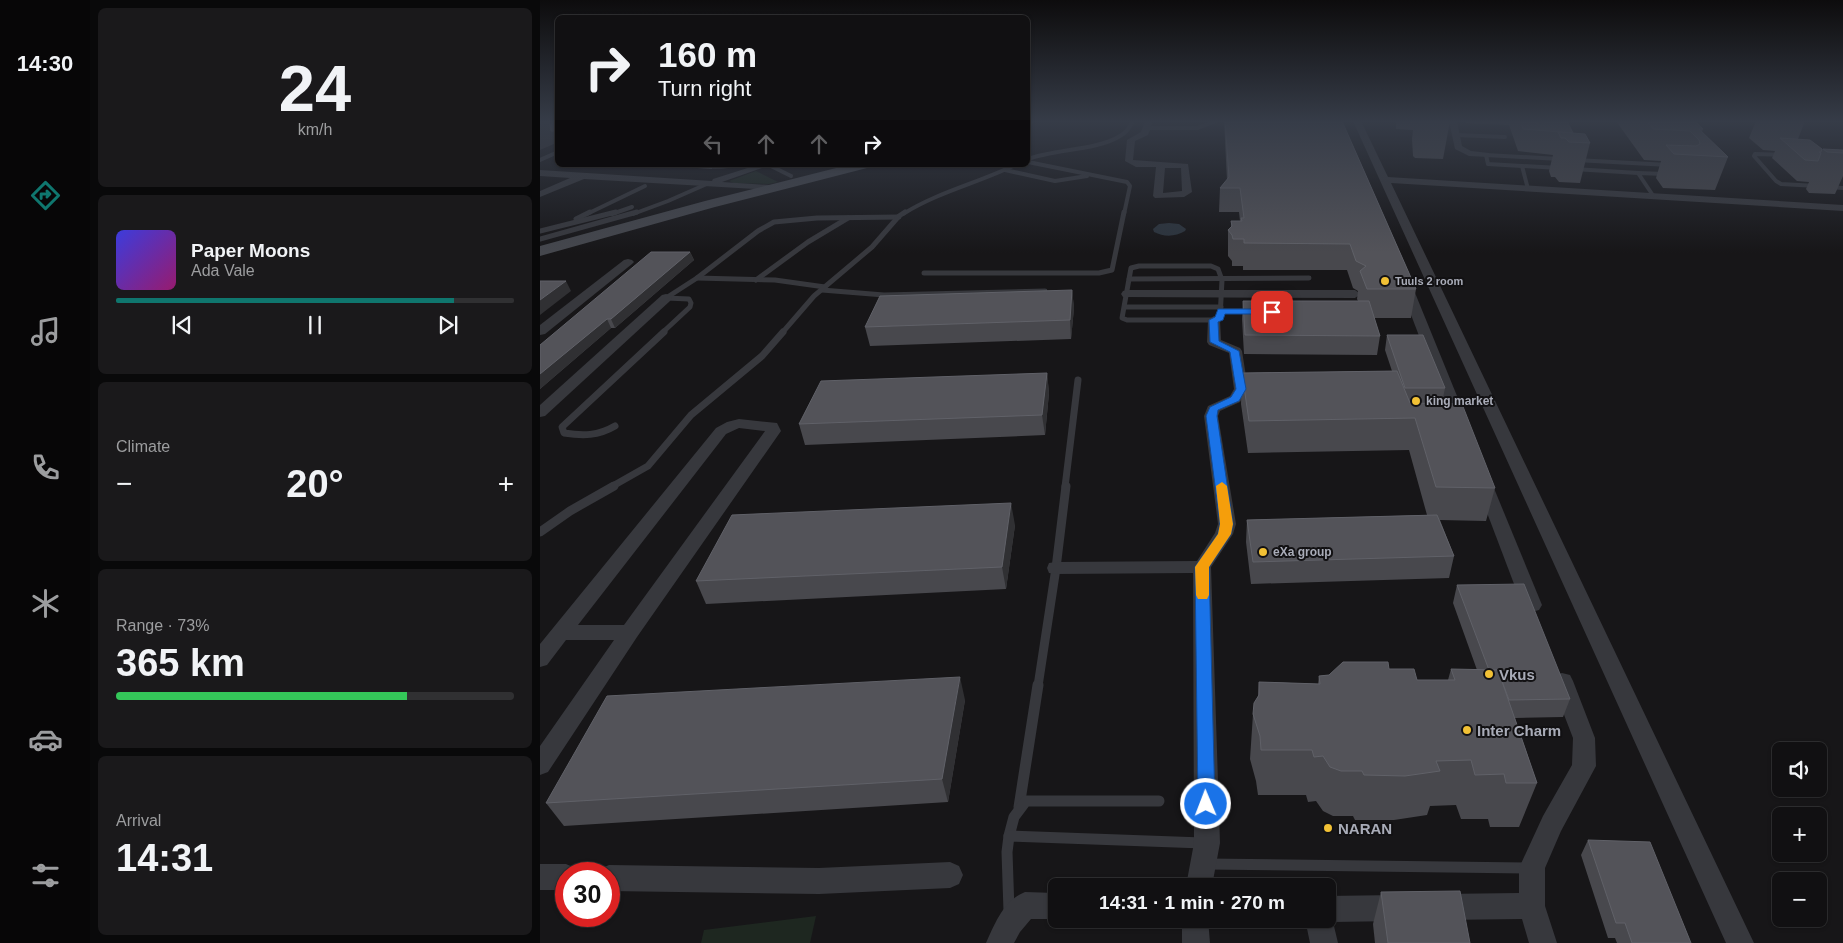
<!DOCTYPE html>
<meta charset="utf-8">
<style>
:root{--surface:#111012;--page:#1a191b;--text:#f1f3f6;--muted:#9c9d9f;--line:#303032;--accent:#0f766e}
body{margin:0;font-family:Helvetica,sans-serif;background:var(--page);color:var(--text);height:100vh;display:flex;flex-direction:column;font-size:19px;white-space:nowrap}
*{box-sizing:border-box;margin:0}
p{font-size:16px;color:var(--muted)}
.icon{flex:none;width:28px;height:28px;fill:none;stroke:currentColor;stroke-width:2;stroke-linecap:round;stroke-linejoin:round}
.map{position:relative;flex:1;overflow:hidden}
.side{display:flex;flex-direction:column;gap:8px;padding:8px;background:#09090a;width:450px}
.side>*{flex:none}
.guide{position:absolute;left:15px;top:15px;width:475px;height:152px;border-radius:8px;box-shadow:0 1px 4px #0004,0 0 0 1px var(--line);background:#111012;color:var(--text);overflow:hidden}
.fabs{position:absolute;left:1232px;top:742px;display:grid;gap:10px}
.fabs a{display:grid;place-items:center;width:55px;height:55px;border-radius:8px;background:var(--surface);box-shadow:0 1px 4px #0004,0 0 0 1px var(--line);font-size:25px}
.speed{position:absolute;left:15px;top:862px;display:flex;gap:10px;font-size:25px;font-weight:700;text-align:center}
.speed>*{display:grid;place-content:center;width:65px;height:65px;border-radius:50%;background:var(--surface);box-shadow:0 1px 4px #0004,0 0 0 1px var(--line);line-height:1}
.speed .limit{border:8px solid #d22;background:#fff;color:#111}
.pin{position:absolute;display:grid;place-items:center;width:42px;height:42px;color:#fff;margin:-21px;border-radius:10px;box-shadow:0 2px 8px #0006}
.me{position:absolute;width:55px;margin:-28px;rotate:359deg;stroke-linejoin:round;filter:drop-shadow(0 0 4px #0008)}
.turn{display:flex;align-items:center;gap:18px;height:105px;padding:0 20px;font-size:22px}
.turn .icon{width:65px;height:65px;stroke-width:2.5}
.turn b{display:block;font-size:35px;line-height:42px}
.lanes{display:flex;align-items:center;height:48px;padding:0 20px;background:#0003;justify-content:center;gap:25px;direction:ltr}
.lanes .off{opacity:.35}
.big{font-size:38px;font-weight:800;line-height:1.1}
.side .card{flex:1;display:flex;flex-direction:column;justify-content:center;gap:8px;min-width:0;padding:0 18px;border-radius:8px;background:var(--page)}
.side .dial{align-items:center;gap:0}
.dial b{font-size:65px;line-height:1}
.song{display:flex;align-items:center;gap:15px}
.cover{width:60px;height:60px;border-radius:8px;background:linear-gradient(135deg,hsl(240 70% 55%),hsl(320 70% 35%))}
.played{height:5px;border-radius:2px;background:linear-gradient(90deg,var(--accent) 85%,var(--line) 85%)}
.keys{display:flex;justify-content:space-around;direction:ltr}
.heat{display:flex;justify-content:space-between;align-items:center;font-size:28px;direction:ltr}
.charge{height:8px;border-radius:4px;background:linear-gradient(90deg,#34c759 73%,var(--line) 0)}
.trip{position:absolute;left:508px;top:878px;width:288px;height:50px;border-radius:8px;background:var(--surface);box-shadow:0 1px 4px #0004,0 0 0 1px var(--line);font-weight:800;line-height:50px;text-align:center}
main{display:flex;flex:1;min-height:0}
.dock{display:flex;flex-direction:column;width:90px;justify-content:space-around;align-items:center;background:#070607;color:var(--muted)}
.dock .icon{width:35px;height:35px}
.dock .selected{color:var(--accent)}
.dock b{font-size:22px;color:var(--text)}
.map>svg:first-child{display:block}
.green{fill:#1e2720}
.water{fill:#2c343d}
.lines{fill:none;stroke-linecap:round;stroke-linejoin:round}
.lane-far4{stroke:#37383d;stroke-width:4}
.lane-far3{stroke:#37383d;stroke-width:5}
.lane-far2{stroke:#37383d;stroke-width:7}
.lane-far1{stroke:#37383d;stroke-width:9}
.lane{stroke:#37383d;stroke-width:11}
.street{fill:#37383d;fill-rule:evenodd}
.secondary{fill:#45474d;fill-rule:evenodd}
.wall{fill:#48484d}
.shaded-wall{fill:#303033}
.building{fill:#535359;stroke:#606168}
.route{fill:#1a73e8;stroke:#114b97}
.slow{fill:#f59e0b}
.poi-dot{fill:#f2c135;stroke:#121113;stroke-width:2}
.labels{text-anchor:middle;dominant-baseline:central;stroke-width:4;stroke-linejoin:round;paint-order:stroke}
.far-poi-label{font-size:11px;font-weight:bold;fill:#a9acb8;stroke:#121113;text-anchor:start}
.poi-label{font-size:12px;font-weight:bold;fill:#a9acb8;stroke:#121113;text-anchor:start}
.near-poi-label{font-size:15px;font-weight:bold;fill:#a9acb8;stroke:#121113;text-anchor:start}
</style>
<main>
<nav class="dock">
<b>14:30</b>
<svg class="icon selected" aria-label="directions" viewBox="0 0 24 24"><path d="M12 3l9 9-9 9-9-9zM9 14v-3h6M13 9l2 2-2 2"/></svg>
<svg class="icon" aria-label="music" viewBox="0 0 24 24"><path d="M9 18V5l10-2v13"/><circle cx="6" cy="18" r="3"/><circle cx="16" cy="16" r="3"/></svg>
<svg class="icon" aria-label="phone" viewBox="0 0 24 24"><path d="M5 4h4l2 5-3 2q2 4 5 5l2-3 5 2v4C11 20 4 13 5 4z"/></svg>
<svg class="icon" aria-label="climate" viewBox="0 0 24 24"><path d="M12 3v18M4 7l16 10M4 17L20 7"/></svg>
<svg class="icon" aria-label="car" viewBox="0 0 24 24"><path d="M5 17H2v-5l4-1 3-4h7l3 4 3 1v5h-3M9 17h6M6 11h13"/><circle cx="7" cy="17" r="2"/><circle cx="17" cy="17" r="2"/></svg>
<svg class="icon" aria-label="filters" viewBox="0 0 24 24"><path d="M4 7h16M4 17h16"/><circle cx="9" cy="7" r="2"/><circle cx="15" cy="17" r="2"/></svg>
</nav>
<section class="side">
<div class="card dial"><b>24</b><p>km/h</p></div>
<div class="card">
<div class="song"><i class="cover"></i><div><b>Paper Moons</b><p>Ada Vale</p></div></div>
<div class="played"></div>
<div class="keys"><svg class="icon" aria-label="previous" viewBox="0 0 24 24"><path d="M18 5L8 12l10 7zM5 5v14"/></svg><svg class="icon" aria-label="pause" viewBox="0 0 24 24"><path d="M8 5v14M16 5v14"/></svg><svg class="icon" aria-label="next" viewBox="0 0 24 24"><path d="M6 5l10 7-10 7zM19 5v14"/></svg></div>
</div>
<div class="card"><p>Climate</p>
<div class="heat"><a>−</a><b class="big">20°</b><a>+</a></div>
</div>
<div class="card"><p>Range · 73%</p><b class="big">365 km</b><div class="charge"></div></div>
<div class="card"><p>Arrival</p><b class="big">14:31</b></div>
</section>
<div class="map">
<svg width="1303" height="943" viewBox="0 0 1303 943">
<rect width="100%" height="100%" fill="#171618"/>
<g class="green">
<path d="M216,171L238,182L271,175L229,184L194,183L189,181Z"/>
<path d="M276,916L270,943H161L164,930Z"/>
</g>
<path class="water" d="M629,223L639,224L646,229L645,231C635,237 624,237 614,232L613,229L619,224Z"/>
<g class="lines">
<g class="lane-far4">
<path d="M916,135L965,137"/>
<path d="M1244,155L1215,154L1214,156L1236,181L1241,184L1277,186"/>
<path d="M488,159C515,149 558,150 580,136C586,133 590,127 593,121"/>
<path d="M0,160L18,152"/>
<path d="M1036,160L1129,165"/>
<path d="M488,162L587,182L590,186L584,214"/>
<path d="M229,165L251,176"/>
<path d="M982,166L1020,168"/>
<path d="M1034,169L1098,173"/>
<path d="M465,170L515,181L547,176"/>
<path d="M1288,187L1303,188"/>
<path d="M988,189L982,166L948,164L946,155L1020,159"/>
<path d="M1114,197L1098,173L1125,174"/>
<path d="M47,214L105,186"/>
<path d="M72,214L92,207"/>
<path d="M93,214L128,201L169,183"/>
<path d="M363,214C398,192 438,183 475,165"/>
</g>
<g class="lane-far3">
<path d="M36,219L50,212"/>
<path d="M0,231L76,212"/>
<path d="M0,239L97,212"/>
<path d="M599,266H671L678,269L682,280L680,318L674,320H587L582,318L591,268Z"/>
<path d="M384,273H559L572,270L584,212"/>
<path d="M157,278L235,280L285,287"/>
<path d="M589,279L769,278"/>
<path d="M216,280L268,242L308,218"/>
<path d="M282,290L344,295L505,291"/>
<path d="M126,298L157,278L218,231L234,222L277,218L359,217"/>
<path d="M585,307H681"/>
<path d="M681,311H711"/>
<path d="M122,333L150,307L151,303L149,299L126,298"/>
<path d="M242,333L274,296L332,247L359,216L365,212"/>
</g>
<g class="lane-far2">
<path d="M75,426C58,436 43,436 24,433L22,427L124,332"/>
<path d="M71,487L108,466L151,415L222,356L243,332"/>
<path d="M525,487L538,380"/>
</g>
<g class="lane-far1">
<path d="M0,532L30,511L74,486"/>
<path d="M498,686L516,568L526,486"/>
</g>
<g class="lane">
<path d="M479,807L498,685"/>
<path d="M469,836L474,817L486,801H619"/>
<path d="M667,864L988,868"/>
<path d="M469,911L467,852L469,836L663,843"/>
</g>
<g class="street">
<path d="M605,121H613L611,126H657L671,121H681L658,130H610L608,135L595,141L593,160L648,164L652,192L644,197L615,198L613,196L616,167H596L585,161L587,140L601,132ZM625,168H641L642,191L623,193Z"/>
<path d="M813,121H821L848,177L1303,205V211L851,183L1214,943H1186Z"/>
<path d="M909,121H917L922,146L931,151L949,153V157L929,156L915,149Z"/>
<path d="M217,165H230L182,182L230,185L233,186V190L44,179L0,197V191L30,178L0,176V170L172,181L173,179Z"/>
<path d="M88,259L92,260L94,262L92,264L5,334L0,335V325L84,260Z"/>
<path d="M865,280L871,283L928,423L925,426H915L912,423L859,283Z"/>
<path d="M587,290H815L821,294L815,298L583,297L581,294L583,291Z"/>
<path d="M126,294L130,295L132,298L130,301L5,416L0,417V405L122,295Z"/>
<path d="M674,316L680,320L681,340L700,348L702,351L708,389L700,402L680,411L678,416L696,524L693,534L671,567L680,843L672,886H646L654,843L653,573L516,574L509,573L507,568L509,563L516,562L657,561L675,533L678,524L664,416L668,406L690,396L694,389L689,353L669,345L667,342L668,320Z"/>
<path d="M199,419L237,423L241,431L97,637L8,772L0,775V746L74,640H26L7,665L0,667V644L176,428L187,422ZM199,428L225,431L84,625H38L186,434Z"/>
<path d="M943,476L949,477L951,481L1002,605L999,610L992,612L985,610L982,605L935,481L937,477Z"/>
<path d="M1022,673L1030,675L1033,681L1055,738L1056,766L1021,831L1005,868V906L1017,943H989L982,919L901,920L892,916L888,907L892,898L901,894L979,893V868L1003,816L1032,765L1033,738L1011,681L1014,675Z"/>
<path d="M410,862L419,866L423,875L419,884L410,888L279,894L69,891V874H58L60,869L69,865L279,868Z"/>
<path d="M0,864H26L35,868L38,874H26V890H0Z"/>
<path d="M485,892L516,893L517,919H491L480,932L474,943H446C455,923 464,900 485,892Z"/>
<path d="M857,895L867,899L870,908L867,917L857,921L793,922L798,943H770L765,919H786V896Z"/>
<path d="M642,919H668L670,943H642Z"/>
</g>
<g class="secondary">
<path d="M488,121H497L488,125Z"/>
<path d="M308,165H329L327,168L175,207L0,256V246L165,201Z"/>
</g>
</g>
<g class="wall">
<path d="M684,121H802L876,289L871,318H834L840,336L837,355L704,354L702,319L703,301H818L817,299L818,291L813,288L807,270H703V266H692V261L688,256V230L691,227V221H700L699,212H679L680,188L687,180Z"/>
<path d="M856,121H910L903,159L875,158L873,156L872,139L873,130L856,129Z"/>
<path d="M926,121H1027L1033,133L1050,143L1040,183L1019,182L1015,177H1011L1009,171L1013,155L978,151L969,125L926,123Z"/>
<path d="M1076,121H1155L1163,129L1162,132L1188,157L1175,190L1123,188L1116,178L1121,161L1104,160Z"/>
<path d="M1216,121H1265L1258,139L1282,149L1303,150V176L1295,194L1269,193L1266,189L1269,182L1257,181L1232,158L1235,151L1223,150L1209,138Z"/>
<path d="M128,165H188V168L172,169L128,166Z"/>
<path d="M150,252L154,260L75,328H71L0,389V345Z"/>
<path d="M532,290L534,308L531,339L330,346L325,327Z"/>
<path d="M847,335L905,388L902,403L955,488L946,521L900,520L914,556L909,578L711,584L706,542L707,520L887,515L869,450L708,453L701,404L702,373L852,371L845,350Z"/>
<path d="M507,373L509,393L505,435L265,445L259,424Z"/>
<path d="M475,525L466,589L166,604L156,581Z"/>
<path d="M917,585L1030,699L1023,717L975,718L997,783L979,827H950L948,819H921L916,805L890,806L887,815L854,820H815L813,816H793L783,811L776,801L768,802L766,795H718L716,781L710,759L713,714L718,696L719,682L778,684L779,676L849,669L877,680H908L911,669L937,670L913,603Z"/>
<path d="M425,700L408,802L24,826L6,803Z"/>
<path d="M1048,840L1151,943H1077L1075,938H1068L1041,855Z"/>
<path d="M841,892L930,943H835L833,924Z"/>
</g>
<g class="shaded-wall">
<path d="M0,121H14L18,128V147L16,143L0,150Z"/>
<path d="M171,165H188V168L172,169Z"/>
<path d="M150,252L154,260L75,328L71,319Z"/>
<path d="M26,281L31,291L0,315V300Z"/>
<path d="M532,290L534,308L531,339L530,320Z"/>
<path d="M67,319L71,328L0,389V374Z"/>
<path d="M507,373L509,393L505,435L502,415Z"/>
<path d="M471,503L475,525L466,589L462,567Z"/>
<path d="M420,677L425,700L408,802L402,779Z"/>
</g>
<g class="building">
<path d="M685,121H802L876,289H827L820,271L826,266L816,261L810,244L704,243V239H693L692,235L688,230L692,226L691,221H702L701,218H704L700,188H680L689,177Z"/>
<path d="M980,121H992L1001,125L1005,122L1004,121H1027L1033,133L983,129Z"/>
<path d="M1107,121H1155L1163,129H1159L1188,157L1134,154L1126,145L1156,146L1160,144L1159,140L1150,131L1113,129Z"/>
<path d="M18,122V131H11L10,124Z"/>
<path d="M1018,132L1045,134L1050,143L1029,142L1025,138H1021Z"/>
<path d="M1240,138L1270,140L1282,149L1281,152H1279L1281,153L1278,161L1265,160Z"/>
<path d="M1283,149L1303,150V153L1287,152Z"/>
<path d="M111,252H150L71,319H67L0,374V345Z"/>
<path d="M0,281H26L0,300Z"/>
<path d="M532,290L530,320L325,327L340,296Z"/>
<path d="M703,301H829L840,336L705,335Z"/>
<path d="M847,335H883L905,388H865Z"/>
<path d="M857,371L870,403L922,404L955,488L896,487L875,418L709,421L702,373Z"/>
<path d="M507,373L502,415L259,424L281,381Z"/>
<path d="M471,503L462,567L156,581L192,515Z"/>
<path d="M897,515L914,556L713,562L707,520Z"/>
<path d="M984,584L1030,699L969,700L958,670H949L917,585Z"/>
<path d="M803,662H848L849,669H874L877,680H915L911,669L958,670L997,783H966L964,774L935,775L931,760L896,761L900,771L865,776L824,775L822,771H801L790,767L783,756L774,757L772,750H721L720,736L713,714L714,703L719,695V682L780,684L779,676L789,675Z"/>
<path d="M420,677L402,779L6,803L67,696Z"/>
<path d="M1048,840L1110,842L1151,943H1092L1085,923H1076Z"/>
<path d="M920,891L930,943H848L841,892Z"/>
</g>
<linearGradient id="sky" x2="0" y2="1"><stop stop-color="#0d0c0d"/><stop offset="0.48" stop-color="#363c48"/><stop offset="1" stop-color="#363c48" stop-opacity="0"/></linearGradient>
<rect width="1303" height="253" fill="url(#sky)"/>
<path class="route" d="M678,309H732L736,312L732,314H685L683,320L678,322L679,341L699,351L706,389L699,401L678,410L677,416L693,524L691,534L669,567L675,804L672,809L666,811L660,809L658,804L655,567L678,534L680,524L666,416L670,407L691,397L696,389L690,352L670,342L669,320L675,317Z"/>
<path class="slow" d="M682,482L687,486L693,524L691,534L669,567V595L667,599H658L656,595L655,567L678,534L680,524L676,486Z"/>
<g class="poi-dot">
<circle cx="845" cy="281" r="5"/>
<circle cx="876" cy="401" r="5"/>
<circle cx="723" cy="552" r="5"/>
<circle cx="949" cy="674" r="5"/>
<circle cx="927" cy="730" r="5"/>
<circle cx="788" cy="828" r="5"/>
</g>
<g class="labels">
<g class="far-poi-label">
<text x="855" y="281">Tuuls 2 room</text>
</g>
<g class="poi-label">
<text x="886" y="401">king market</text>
<text x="733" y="552">eXa group</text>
</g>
<g class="near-poi-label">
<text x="959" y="674">Vkus</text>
<text x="937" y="730">Inter Charm</text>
<text x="798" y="828">NARAN</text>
</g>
</g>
</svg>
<div class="fabs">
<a><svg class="icon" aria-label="sound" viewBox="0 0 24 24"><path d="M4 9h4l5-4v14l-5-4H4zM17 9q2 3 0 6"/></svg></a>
<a>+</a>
<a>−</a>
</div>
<div class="speed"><div class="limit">30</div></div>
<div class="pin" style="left:732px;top:312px;background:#d93025"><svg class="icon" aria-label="arrive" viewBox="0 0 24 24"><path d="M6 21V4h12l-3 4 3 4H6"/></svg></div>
<svg class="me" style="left:666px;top:804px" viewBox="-20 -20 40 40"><circle r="17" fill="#1a73e8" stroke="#fff" stroke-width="3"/><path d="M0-11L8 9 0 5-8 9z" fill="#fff"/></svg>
<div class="trip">14:31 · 1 min · 270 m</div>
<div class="guide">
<div class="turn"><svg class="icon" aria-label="right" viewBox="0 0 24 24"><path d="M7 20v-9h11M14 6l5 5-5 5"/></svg><div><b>160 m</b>Turn right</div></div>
<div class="lanes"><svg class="icon off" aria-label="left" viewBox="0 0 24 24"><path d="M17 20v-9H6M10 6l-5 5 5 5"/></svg><svg class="icon off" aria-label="ahead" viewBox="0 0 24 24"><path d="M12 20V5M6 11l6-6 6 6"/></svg><svg class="icon off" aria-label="ahead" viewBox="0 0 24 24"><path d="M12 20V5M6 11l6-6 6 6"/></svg><svg class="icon" aria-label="right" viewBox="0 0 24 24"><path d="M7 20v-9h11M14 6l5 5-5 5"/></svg></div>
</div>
</div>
</main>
